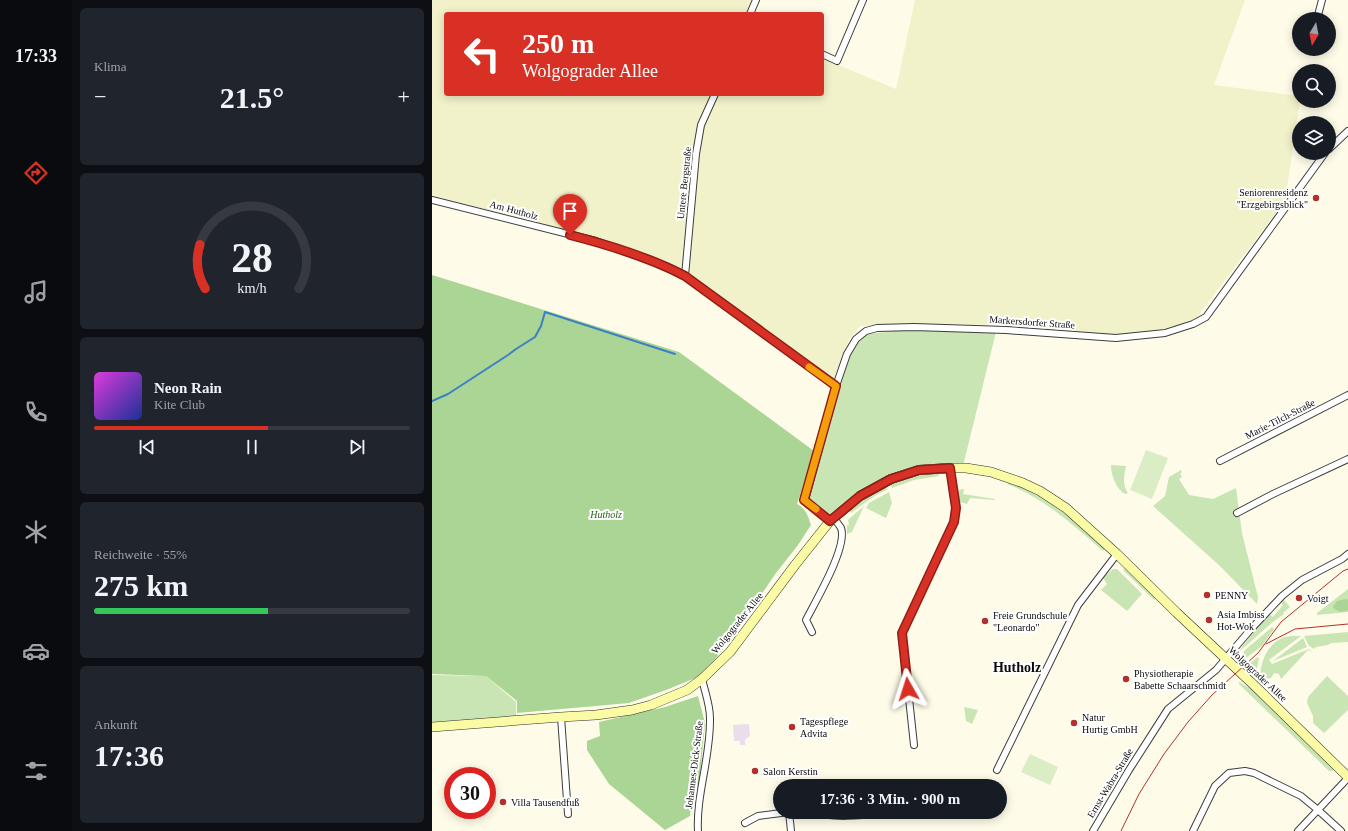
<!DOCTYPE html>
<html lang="de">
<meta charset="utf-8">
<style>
:root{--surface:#171b24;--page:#20242c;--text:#f1f3f6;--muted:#9ea1a6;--line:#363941;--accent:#d93025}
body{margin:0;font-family:Georgia,serif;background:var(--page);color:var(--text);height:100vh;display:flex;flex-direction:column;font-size:15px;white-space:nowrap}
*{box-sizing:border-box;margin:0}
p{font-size:13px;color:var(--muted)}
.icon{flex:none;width:22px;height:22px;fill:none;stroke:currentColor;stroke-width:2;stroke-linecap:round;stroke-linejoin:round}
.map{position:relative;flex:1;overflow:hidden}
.side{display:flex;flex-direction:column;gap:8px;padding:8px;background:#0d0f14;width:360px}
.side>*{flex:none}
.banner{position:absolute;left:12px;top:12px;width:380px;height:84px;border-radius:4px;box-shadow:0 2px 10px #0003;background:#d93025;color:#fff;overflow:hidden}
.needle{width:26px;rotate:190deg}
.tools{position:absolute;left:860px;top:12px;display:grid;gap:8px}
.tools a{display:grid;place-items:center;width:44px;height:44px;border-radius:50%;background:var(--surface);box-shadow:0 2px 10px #0003;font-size:20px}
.speed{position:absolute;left:12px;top:767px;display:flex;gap:8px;font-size:20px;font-weight:700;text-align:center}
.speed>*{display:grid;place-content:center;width:52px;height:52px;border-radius:50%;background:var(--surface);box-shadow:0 2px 10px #0003;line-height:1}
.speed .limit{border:6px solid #d22;background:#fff;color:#111}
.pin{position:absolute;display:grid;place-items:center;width:34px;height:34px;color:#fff;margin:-41px -17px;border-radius:50% 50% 50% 0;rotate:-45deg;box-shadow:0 0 4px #0007}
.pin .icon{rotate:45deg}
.me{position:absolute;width:44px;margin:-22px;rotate:354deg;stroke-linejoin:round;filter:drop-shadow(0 0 3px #0008)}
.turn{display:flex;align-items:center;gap:14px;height:84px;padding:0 12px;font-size:18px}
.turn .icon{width:52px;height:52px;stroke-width:2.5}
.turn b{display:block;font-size:28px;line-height:34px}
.big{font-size:30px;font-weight:800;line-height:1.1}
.side .tile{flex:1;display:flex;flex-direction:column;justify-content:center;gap:6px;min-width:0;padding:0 14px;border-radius:6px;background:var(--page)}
.side .dial{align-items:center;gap:0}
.dial svg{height:104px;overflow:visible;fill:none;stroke:var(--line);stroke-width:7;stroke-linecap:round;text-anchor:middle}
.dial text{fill:var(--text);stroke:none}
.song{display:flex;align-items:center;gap:12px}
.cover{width:48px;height:48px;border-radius:6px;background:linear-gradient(135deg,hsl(300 70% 55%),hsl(230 70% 35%))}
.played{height:4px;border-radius:2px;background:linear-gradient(90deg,var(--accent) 55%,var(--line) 55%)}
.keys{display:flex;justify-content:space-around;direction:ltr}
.heat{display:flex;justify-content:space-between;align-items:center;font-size:22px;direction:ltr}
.charge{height:6px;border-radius:3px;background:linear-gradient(90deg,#34c759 55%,var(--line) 0)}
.trip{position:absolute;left:341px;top:779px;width:234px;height:40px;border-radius:20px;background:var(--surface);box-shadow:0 2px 10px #0003;font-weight:800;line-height:40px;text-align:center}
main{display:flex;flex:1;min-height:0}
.menu{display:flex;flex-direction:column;width:72px;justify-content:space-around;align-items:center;background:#090b0e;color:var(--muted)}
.menu .icon{width:28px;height:28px}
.menu .selected{color:var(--accent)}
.menu b{font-size:18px;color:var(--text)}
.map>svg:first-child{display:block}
.industrial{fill:#e9dee9}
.farmland{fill:#f1f2ca}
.green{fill:#c9e5b4}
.forest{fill:#abd594}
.pitch{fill:#dbedc5}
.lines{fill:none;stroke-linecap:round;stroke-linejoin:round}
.stream{stroke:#3a80c6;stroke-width:2}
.minor-casing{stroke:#3d3d3d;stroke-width:8}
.secondary-casing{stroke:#2c2c2c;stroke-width:10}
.minor{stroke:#fff;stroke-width:6}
.secondary{stroke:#fbfaa5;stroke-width:9}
.tram{stroke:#b2312a;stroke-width:1}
.route-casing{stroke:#8d1f18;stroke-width:10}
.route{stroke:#d93025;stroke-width:7}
.slow{stroke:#f59e0b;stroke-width:7}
.poi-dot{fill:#b2312a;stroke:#fff;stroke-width:1.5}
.labels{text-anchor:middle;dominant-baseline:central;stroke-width:4;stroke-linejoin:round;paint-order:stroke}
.street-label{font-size:10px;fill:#0a0a0a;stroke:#fff}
.poi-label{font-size:10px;fill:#0a0a0a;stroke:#fff;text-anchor:start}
.park-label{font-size:10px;font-style:italic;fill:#255d1e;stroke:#fff}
.district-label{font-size:14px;font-weight:bold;fill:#0a0a0a;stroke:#fff}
</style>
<main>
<nav class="menu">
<b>17:33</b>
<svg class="icon selected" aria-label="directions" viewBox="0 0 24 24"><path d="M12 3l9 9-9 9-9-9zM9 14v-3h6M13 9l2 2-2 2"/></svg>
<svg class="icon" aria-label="music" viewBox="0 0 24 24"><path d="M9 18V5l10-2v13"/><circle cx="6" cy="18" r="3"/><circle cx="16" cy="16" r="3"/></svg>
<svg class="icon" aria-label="phone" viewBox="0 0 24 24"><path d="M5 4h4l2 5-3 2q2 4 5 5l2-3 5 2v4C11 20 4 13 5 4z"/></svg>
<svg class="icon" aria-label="climate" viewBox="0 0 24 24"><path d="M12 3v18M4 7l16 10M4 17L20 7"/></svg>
<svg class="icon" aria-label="car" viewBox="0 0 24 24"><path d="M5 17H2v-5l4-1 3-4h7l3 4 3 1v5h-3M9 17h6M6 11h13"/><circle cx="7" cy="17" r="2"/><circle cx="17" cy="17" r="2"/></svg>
<svg class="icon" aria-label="filters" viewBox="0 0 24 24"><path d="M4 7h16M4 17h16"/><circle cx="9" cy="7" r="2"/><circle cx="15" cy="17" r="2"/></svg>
</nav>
<section class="side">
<div class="tile"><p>Klima</p>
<div class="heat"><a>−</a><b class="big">21.5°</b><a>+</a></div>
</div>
<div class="tile dial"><svg viewBox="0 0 100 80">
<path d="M14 69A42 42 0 1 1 86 69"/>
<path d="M14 69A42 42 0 0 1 10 35" stroke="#d93025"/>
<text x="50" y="56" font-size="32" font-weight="700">28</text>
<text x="50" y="72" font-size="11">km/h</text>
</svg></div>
<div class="tile">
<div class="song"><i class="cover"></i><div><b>Neon Rain</b><p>Kite Club</p></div></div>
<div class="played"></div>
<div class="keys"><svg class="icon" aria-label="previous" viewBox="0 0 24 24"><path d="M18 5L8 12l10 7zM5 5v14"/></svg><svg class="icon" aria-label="pause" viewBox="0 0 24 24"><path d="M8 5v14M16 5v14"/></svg><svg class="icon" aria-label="next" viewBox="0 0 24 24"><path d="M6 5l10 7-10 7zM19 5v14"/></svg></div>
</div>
<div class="tile"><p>Reichweite · 55%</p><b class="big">275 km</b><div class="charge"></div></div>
<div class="tile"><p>Ankunft</p><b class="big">17:36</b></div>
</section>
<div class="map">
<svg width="916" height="831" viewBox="0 0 916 831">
<rect width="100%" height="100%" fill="#fefce8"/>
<path class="industrial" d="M317,724L318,736L313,740V745H308V741H302L301,725Z"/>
<path class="farmland" d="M0,0H320L314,14H14V94H390V58L464,89L483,0H813L782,85L867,96L868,101L853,201L765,317L746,325L726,330L684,336L573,325L481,324L428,326L418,338L401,380L250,268L147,234L0,195Z"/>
<g class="green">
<path d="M482,329L564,332L531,466L481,468L411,504L397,515L377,499L405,387L418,355L426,343L435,334Z"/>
<path d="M679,465L694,466C692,475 690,485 696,493L693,494C684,489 679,475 679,465Z"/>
<path d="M749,470L750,472L748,474L750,477L747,479L757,495L781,499L804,488L810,533L826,597L825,604L788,566L721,506L733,496L737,477Z"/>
<path d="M506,472L507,476L482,480L460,488L459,486V484L478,477Z"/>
<path d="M578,482C608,495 633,512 658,534C663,539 669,544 673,549L671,551C641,525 612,498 575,484Z"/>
<path d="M452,487L456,489L441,497L419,513L417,510L432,498Z"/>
<path d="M530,489H532L531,494L563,499L562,500L538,498L535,504L528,502L526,491Z"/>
<path d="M457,492L460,503L454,518L434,508L437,503Z"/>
<path d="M432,506L420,532L415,534V525H417L416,520Z"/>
<path d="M693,568L724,598L722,600L691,570Z"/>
<path d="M681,569H685L710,594L695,611L669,590L675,584L671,578Z"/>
<path d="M916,589V612L885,615V613Z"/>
<path d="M851,599L858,607L851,613L852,614L842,621L808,651V650L836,613L841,617L851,605L848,602Z"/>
<path d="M840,627L842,629L830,646L814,658L811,655L812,651Z"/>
<path d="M916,632V642L899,643L896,645L884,647L882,649L877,646L872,636Z"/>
<path d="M869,636L837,660L840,664L877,649L880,652L876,650L849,679L847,674L842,673L839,678L828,680C828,663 834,646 850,638C855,636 863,636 869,636Z"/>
<path d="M871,638L875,647L841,661Z"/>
<path d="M826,657L827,658L823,679L816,672L821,666L818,663Z"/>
<path d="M0,675L54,676L84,702V718L0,722Z"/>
<path d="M895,676L916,696V710L892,733L881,723V716L875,703L876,697Z"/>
<path d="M807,682L819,689L902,769L901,771H897L807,684Z"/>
<path d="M532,707L546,710L540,724L534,721Z"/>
</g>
<g class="forest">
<path d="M0,275L247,352L382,451L365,504C374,509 376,516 379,525L366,545L344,573L301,636L284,658L266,677L234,690L197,703L85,713V701L54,676L0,674Z"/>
<path d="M914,599L916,600V610C910,613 905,612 901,607L905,601Z"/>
<path d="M266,696L273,723L267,786L262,785L258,816L233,830L177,784L155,750V741L168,736L167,722L233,707Z"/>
</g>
<g class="pitch">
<path d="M714,450L736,458L720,499L698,490Z"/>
<path d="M598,754L626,767L618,785L589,772Z"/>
</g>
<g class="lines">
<path class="stream" d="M0,401L16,394L76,355L84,349L103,337L109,326L113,312L243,354"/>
<g class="minor-casing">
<g id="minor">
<path d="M318,14L324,0"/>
<path d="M885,19L890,0"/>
<path d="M390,54L405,61L431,0"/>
<path d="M897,149L916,131"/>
<path d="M0,200L164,241L236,267L253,276L404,386"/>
<path d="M253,276L264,154L269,125L283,94"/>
<path d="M788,461L916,395"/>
<path d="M805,513L841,494L916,459"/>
<path d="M398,521L373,500L404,386L415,354L424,339L434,331L445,328L482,327L574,330L684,338L733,333L761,324L774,317L893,153"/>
<path d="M380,632L374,620C383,602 416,547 409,528C407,525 404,521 402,518"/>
<path d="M129,717L136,814"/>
<path d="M482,745L470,633L522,522L524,508L518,468"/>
<path d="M565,770L646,605L685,554"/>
<path d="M378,812C405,819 432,815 459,812"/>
<path d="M492,812L494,813"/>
<path d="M313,823L326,816L357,812"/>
<path d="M266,831C264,794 279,756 278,718C278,705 273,692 270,679"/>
<path d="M359,831L357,812H362"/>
<path d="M661,831L697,770L736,709L784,670L819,629L850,596L870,580L910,559L916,554"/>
<path d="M761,831L783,786L797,773L813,771L822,773L869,796L886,810L909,831"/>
<path d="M866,831L916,778"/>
</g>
</g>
<g class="secondary-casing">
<path id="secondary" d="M0,727L129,717L164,715L200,710L219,705L255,690L270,679L298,652L363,565L398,521L428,496L459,479L487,470L518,468H534L559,472L591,483L608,491L634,508L685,554L745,613L824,687L916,777"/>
</g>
<use href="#minor" class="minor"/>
<use href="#secondary" class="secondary"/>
<g class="tram">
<path d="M834,644L863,629L916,624"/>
<path d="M689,831L707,794L732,754L756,722L780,695L826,653L849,622L911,571L916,569"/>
</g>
</g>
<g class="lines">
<g class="route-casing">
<path id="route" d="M138,235C177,245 217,257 253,276L404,386L372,500L398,521L428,496L459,479L487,470L518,468L524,508L522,522L470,633L476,689"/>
</g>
<use href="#route" class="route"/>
<path class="slow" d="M377,367L404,386L372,500L384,509"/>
</g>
<g class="poi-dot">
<circle cx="884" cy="198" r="4"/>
<circle cx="775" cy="595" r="4"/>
<circle cx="867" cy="598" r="4"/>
<circle cx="777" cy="620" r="4"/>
<circle cx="553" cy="621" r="4"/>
<circle cx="694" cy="679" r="4"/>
<circle cx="642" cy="723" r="4"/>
<circle cx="360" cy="727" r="4"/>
<circle cx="323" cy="771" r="4"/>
<circle cx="71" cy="802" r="4"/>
</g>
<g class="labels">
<g class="street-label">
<text transform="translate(252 183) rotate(-84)">Untere Bergstraße</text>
<text transform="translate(82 210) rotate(15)">Am Hutholz</text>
<text transform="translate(600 322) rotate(4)">Markersdorfer Straße</text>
<text transform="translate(848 419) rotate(-27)">Marie-Tilch-Straße</text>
<text transform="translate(305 623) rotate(-51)">Wolgograder Allee</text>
<text transform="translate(826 674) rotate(43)">Wolgograder Allee</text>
<text transform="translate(262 765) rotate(-83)">Johannes-Dick-Straße</text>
<text transform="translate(678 783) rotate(-59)">Ernst-Wabra-Straße</text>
</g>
<g class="poi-label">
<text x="876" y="192" text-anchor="end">Seniorenresidenz<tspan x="876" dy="12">"Erzgebirgsblick"</tspan></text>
<text x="783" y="595">PENNY</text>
<text x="875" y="598">Voigt</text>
<text x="785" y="614">Asia Imbiss<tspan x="785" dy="12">Hot-Wok</tspan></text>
<text x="561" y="615">Freie Grundschule<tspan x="561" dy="12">"Leonardo"</tspan></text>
<text x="702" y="673">Physiotherapie<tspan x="702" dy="12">Babette Schaarschmidt</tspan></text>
<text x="650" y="717">Natur<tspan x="650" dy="12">Hurtig GmbH</tspan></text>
<text x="368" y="721">Tagespflege<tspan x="368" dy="12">Advita</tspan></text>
<text x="331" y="771">Salon Kerstin</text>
<text x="79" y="802">Villa Tausendfuß</text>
</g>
<g class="park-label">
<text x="174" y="514">Hutholz</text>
</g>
<g class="district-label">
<text x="585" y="667">Hutholz</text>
</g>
</g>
</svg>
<div class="tools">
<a><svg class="needle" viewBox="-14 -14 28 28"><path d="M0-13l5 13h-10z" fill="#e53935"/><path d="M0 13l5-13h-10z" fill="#9ea1a6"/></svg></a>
<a><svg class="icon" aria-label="search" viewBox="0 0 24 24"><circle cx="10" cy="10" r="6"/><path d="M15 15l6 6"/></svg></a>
<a><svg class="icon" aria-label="layers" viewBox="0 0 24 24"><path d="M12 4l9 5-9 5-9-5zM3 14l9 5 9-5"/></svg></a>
</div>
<div class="speed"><div class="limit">30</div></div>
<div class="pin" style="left:138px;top:235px;background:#d93025"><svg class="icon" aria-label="arrive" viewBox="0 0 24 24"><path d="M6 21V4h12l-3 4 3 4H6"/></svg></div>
<svg class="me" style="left:476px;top:689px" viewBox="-20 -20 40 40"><path d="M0-17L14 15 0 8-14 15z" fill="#d93025" stroke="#fff" stroke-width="4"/></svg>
<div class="trip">17:36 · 3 Min. · 900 m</div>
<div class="banner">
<div class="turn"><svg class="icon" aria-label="left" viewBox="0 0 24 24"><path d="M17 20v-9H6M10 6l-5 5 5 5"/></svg><div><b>250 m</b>Wolgograder Allee</div></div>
</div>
</div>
</main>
